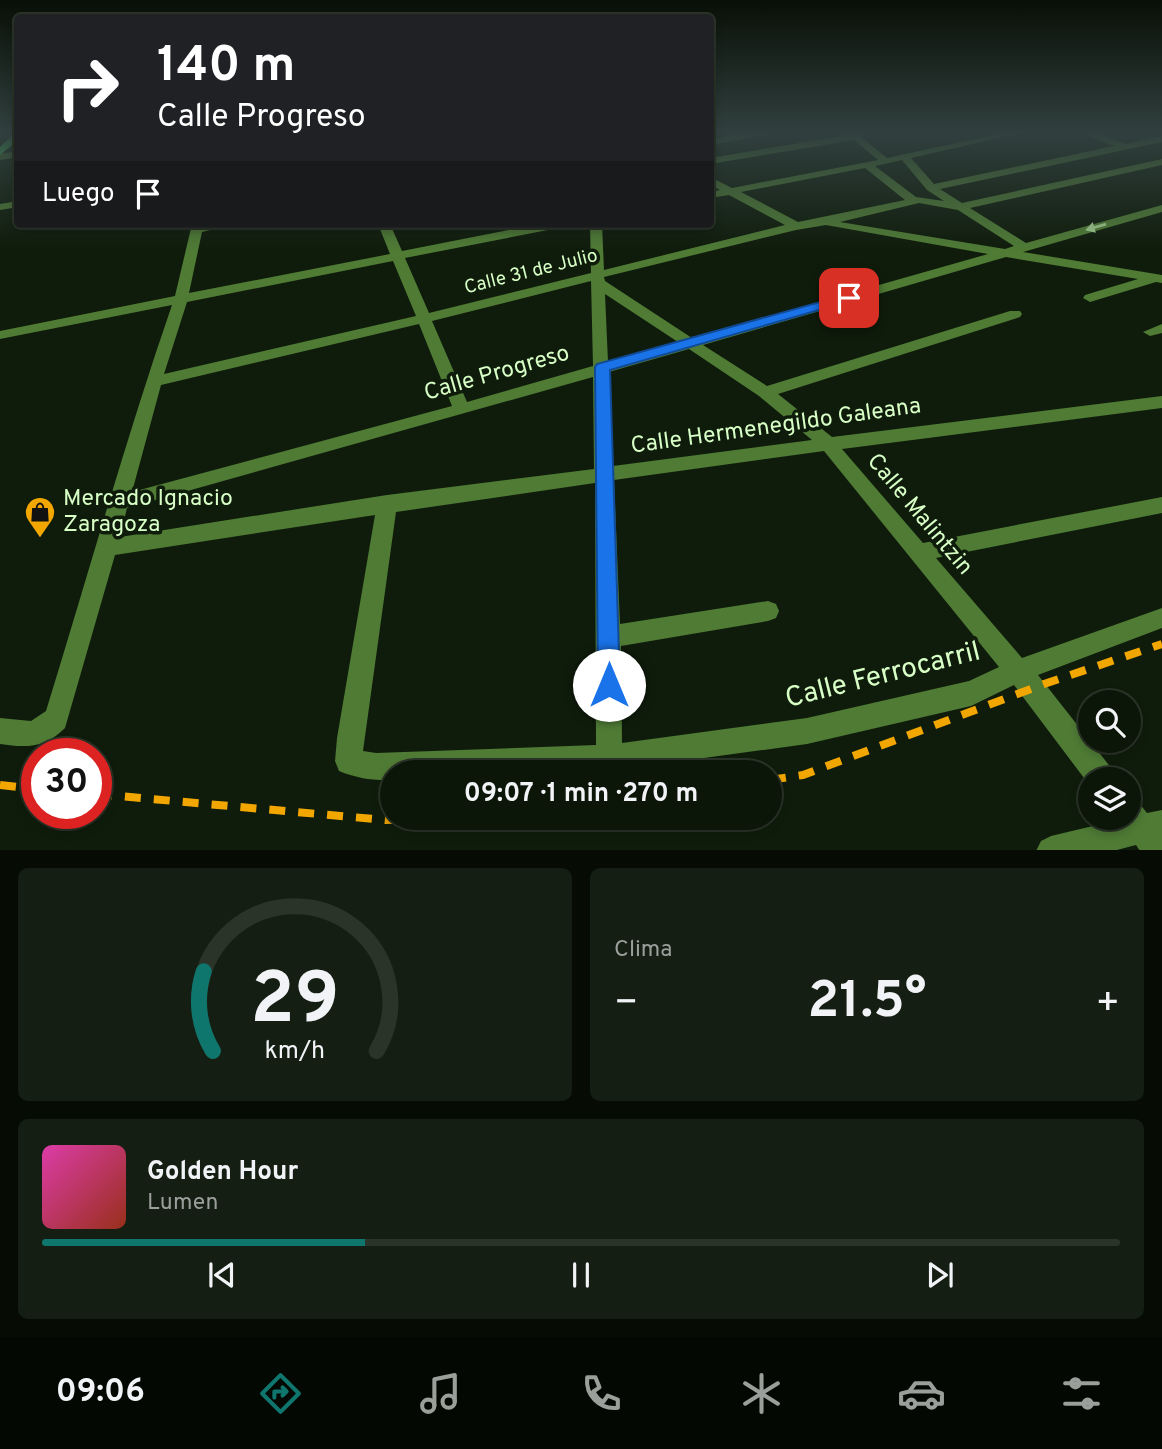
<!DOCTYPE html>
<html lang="es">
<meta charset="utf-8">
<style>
:root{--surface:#0b1508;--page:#141e12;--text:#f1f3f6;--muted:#9a9f9c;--line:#2b3429;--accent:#0f766e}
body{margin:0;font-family:Overpass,sans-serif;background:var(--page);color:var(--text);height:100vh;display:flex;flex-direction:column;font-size:26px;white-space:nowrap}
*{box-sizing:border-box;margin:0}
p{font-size:23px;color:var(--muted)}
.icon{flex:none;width:38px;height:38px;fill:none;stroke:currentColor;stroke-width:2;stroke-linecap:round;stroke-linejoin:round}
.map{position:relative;height:850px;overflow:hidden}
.side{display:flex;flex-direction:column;gap:18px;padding:18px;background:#060c04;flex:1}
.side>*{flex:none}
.hud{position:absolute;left:14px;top:14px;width:700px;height:214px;border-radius:7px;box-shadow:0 4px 10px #0003,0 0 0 2px var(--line);background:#202124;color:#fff;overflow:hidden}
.fabs{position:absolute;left:1078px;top:690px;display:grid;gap:14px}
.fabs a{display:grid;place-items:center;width:63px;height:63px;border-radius:50%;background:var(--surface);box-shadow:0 4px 10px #0003,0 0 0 2px var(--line);font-size:35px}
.speed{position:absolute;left:21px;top:738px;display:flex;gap:14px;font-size:35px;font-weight:700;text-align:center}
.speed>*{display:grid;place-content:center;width:91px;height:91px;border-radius:50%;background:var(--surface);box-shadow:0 4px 10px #0003,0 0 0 2px var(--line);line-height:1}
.speed .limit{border:10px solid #d22;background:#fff;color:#111}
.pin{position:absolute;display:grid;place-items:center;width:60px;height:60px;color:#fff;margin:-30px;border-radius:14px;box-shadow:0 4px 10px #0006}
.me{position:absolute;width:77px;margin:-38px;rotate:0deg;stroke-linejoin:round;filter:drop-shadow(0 0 5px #0008)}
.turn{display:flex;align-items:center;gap:24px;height:147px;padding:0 28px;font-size:32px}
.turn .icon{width:91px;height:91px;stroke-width:2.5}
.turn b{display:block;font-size:49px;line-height:60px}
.then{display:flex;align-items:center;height:66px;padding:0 28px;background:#0003;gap:14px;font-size:26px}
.big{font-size:52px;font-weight:700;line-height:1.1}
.side .card{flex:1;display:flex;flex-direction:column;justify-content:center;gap:10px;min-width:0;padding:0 24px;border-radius:10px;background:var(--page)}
.side .dial{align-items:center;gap:0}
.dial svg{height:182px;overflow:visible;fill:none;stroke:var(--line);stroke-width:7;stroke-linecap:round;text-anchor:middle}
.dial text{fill:var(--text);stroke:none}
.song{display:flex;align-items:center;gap:21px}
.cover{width:84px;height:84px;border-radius:10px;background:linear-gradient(135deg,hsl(320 70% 55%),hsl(10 70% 35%))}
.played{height:7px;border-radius:4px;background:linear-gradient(90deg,var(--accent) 30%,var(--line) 30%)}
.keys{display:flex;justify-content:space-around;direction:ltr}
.heat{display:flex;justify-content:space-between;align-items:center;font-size:38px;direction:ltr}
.side .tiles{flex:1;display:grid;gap:18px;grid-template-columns:1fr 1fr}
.card:last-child{grid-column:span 2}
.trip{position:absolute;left:380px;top:760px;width:402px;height:70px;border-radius:35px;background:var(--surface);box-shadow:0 4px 10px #0003,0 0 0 2px var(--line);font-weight:700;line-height:70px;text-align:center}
.menu{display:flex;height:112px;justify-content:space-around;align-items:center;background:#040803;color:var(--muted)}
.menu .icon{width:49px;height:49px}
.menu .on{color:var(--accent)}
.menu b{font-size:32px;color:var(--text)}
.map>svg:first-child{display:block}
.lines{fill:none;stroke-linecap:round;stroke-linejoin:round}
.minor{fill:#4f7b35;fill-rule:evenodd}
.major{fill:#4dff73;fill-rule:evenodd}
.rail{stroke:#f1a600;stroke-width:8;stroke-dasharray:16 13;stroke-linecap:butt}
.oneway{fill:#a1ca8c}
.route{fill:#1a73e8;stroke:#114b97;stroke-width:2}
.labels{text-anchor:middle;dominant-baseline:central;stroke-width:7;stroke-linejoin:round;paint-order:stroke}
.far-street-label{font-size:19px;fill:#d7ffc6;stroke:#0f1c0b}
.street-label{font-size:23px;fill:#d7ffc6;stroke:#0f1c0b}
.poi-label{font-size:23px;fill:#d7ffc6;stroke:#0f1c0b;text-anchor:start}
.near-street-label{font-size:28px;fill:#d7ffc6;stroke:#0f1c0b}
</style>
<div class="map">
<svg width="1162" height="851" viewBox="0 0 1162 851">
<rect width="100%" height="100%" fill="#0f1c0b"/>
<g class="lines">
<g class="minor">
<path d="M757,132H778L710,145V139Z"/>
<path d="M846,132H855L887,158L1008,132H1025L911,158L934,184L1114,146L1079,132H1091L1126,144L1162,136V142L940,189L962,203L1162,159V165L970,208L1026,243L1162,205V212L1023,252L1162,275V283L1156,282L1090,302L1083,298L1085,295L1138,279L1006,257L703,345L767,386L1010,311H1020L1022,314L1020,317L778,394L832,437L1162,396V408L842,449L923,543L1162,497V513L936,558L1022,658L1162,608V628L1038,675L1112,769L1116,779H1090V786L1014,685L971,706L807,744L609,771L392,772V780C374,781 356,778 339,771L335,761L337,738L375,515L115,555L65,728C45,748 27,748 0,744V718L31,721L46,711C88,575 126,438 172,305L0,339V331L175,296L192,224H234L202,232L189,293L390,254L378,224H390L402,251L540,224H564L558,228L405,258L429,313L591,273L590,224H602L604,270L785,225L729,195L710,198V192L720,190L710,185V177L732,188L878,160L854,140L710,164V158L848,135ZM902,160L927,190L944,201L916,197L875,166ZM865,168L905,200L798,222L741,192ZM919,203L958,210L1014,246L1005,249L840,222ZM826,225L988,254L692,338L605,281L604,277L796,230ZM393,261L416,316L164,374L187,302ZM591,281L593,366L467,402L432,321ZM605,294L678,342L608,362ZM419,324L452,406L132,492L161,385ZM689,349L759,396L812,440L613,466L609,372ZM593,377L594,469L387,495L120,537L127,508ZM824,451L999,667L969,681L807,718L622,743L621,646L768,621L776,618L779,611L776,604L768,601L620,624L614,480ZM595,483L596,745L376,753L363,751L396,512Z"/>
<path d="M18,151V157L0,160V154Z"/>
<path d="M18,201V207L0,210V204Z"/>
<path d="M1162,324V333L1150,336L1143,332Z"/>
<path d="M1129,799L1139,803L1147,813L1162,810V851H1140L1136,845L1113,851H1036L1041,841L1051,836L1118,820L1117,817H1129Z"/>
</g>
<path class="major" d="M15,132H18V140L0,155V147Z"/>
<g class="rail">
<path d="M770,780L803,775L1044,684L1162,644"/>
<path d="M0,785L37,789"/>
<path d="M96,794L385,820L508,817"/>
</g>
</g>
<defs><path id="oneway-solid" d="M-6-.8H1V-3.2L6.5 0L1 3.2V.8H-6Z" transform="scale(1.75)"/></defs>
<use class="oneway" href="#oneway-solid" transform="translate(1096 227) rotate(164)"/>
<linearGradient id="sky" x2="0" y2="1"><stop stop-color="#080f06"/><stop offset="0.53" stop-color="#31403f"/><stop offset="1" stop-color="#31403f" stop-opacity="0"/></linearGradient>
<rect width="1162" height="251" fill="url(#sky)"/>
<path class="route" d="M849,294L855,298L854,300L610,370L620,685L617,693L609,697L601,693L598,685L595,367L597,364Z"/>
<defs>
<g id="shop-pin" transform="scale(1.575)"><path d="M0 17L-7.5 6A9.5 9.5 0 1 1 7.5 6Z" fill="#f1a600" stroke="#0f1c0b"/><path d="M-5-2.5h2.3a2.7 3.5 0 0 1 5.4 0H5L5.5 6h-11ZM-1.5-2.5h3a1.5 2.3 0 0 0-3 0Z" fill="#111"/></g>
</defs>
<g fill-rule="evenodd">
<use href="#shop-pin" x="40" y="512"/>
</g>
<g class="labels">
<g class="far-street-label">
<text transform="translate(531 272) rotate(-14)">Calle 31 de Julio</text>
</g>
<g class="street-label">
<text transform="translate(497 374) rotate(-16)">Calle Progreso</text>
<text transform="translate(776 427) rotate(-8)">Calle Hermenegildo Galeana</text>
<text transform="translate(919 515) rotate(50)">Calle Malintzin</text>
</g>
<g class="poi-label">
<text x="63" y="499">Mercado Ignacio<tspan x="63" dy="26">Zaragoza</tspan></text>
</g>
<g class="near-street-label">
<text transform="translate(883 676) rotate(-14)">Calle Ferrocarril</text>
</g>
</g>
</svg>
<div class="fabs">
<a><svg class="icon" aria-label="search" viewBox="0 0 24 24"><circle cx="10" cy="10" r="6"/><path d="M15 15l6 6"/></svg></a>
<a><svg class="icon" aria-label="layers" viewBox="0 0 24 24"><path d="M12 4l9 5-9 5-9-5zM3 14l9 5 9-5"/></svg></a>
</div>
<div class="speed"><div class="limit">30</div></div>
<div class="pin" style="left:849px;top:298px;background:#d93025"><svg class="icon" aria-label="arrive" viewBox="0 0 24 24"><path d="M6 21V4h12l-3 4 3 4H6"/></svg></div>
<svg class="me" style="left:609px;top:685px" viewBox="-20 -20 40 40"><circle r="19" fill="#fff"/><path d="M0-13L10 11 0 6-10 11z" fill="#1a73e8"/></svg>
<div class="trip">09:07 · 1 min · 270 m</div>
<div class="hud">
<div class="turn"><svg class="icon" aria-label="right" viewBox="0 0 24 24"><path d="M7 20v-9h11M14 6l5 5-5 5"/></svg><div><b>140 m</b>Calle Progreso</div></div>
<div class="then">Luego<svg class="icon" aria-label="arrive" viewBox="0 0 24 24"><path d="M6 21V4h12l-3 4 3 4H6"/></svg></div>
</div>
</div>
<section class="side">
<div class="tiles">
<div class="card dial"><svg viewBox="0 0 100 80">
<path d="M14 69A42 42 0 1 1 86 69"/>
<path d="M14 69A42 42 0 0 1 10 34" stroke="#0f766e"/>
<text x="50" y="56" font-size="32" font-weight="700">29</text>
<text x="50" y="72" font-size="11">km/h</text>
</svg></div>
<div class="card"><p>Clima</p>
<div class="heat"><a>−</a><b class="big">21.5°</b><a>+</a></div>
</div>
<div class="card">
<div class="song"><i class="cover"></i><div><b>Golden Hour</b><p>Lumen</p></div></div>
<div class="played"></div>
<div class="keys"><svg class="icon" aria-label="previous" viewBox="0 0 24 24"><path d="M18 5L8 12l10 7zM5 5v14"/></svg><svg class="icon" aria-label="pause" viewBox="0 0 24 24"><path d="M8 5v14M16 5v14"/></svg><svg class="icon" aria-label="next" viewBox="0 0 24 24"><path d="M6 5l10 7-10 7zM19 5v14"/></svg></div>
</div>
</div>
</section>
<nav class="menu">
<b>09:06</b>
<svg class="icon on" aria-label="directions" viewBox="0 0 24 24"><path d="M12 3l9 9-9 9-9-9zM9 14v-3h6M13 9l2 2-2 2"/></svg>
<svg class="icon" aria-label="music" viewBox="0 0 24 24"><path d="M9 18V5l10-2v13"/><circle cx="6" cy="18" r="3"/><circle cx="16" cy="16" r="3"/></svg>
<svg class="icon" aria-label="phone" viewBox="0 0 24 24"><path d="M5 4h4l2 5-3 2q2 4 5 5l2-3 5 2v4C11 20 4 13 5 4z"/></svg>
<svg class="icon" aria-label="climate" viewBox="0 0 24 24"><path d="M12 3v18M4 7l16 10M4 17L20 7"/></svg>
<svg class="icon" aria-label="car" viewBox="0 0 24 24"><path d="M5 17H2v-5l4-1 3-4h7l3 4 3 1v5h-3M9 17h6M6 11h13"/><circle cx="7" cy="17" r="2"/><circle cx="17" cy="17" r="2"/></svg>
<svg class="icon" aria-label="filters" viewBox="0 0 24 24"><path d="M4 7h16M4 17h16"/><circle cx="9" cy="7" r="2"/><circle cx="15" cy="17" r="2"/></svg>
</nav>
